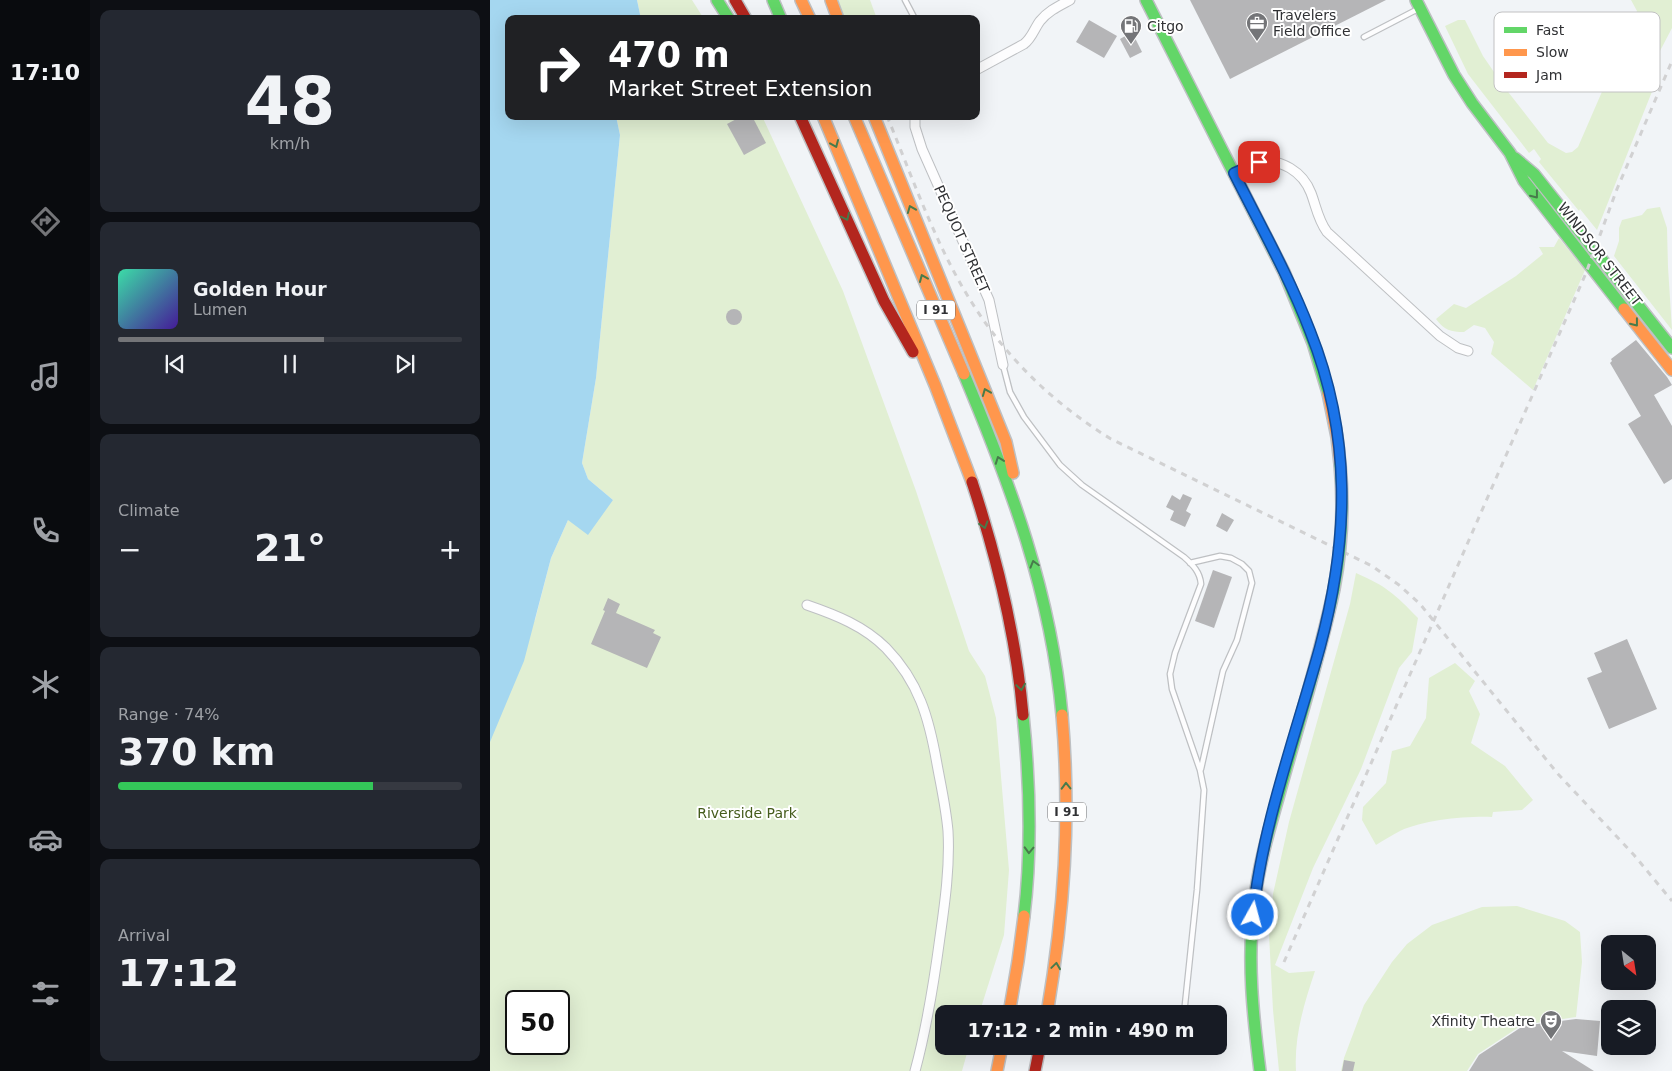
<!DOCTYPE html>
<meta charset="utf-8">
<style>
:root{--surface:#171b24;--page:#242831;--text:#f1f3f6;--muted:#9ea1a6;--line:#363941;--accent:#747578}
body{margin:0;font-family:"DejaVu Sans",sans-serif;background:var(--page);color:var(--text);height:100vh;display:flex;flex-direction:column;font-size:19px;white-space:nowrap}
*{box-sizing:border-box;margin:0}
p{font-size:16px;color:var(--muted)}
.icon{flex:none;width:28px;height:28px;fill:none;stroke:currentColor;stroke-width:2;stroke-linecap:round;stroke-linejoin:round}
.map{position:relative;flex:1;overflow:hidden}
.details{display:flex;flex-direction:column;gap:10px;padding:10px;background:#0d0f14;width:400px}
.details>*{flex:none}
.banner{position:absolute;left:15px;top:15px;width:475px;height:105px;border-radius:10px;box-shadow:0 5px 20px #0002;background:#202124;color:#fff;overflow:hidden}
.needle{width:32px;rotate:150deg}
.buttons{position:absolute;left:1111px;top:935px;display:grid;gap:10px}
.buttons a{display:grid;place-items:center;width:55px;height:55px;border-radius:10px;background:var(--surface);box-shadow:0 5px 20px #0002;font-size:25px}
.speed{position:absolute;left:15px;top:990px;display:flex;gap:10px;font-size:25px;font-weight:700;text-align:center}
.speed>*{display:grid;place-content:center;width:65px;height:65px;border-radius:50%;background:var(--surface);box-shadow:0 5px 20px #0002;line-height:1}
.speed .limit{border:2px solid #111;border-radius:8px;background:#fff;color:#111}
.pin{position:absolute;display:grid;place-items:center;width:42px;height:42px;color:#fff;margin:-21px;border-radius:10px;box-shadow:0 2px 8px #0006}
.me{position:absolute;width:55px;margin:-28px;rotate:7deg;stroke-linejoin:round;filter:drop-shadow(0 0 4px #0008)}
.turn{display:flex;align-items:center;gap:18px;height:105px;padding:0 20px;font-size:22px}
.turn .icon{width:65px;height:65px;stroke-width:2.5}
.turn b{display:block;font-size:35px;line-height:42px}
.big{font-size:38px;font-weight:700;line-height:1.1}
.details .widget{flex:1;display:flex;flex-direction:column;justify-content:center;gap:8px;min-width:0;padding:0 18px;border-radius:10px;background:var(--page)}
.details .dial{align-items:center;gap:0}
.dial b{font-size:65px;line-height:1}
.song{display:flex;align-items:center;gap:15px}
.cover{width:60px;height:60px;border-radius:8px;background:linear-gradient(135deg,hsl(160 70% 55%),hsl(260 70% 35%))}
.played{height:5px;border-radius:2px;background:linear-gradient(90deg,var(--accent) 60%,var(--line) 60%)}
.keys{display:flex;justify-content:space-around;direction:ltr}
.heat{display:flex;justify-content:space-between;align-items:center;font-size:28px;direction:ltr}
.charge{height:8px;border-radius:4px;background:linear-gradient(90deg,#34c759 74%,var(--line) 0)}
.trip{position:absolute;left:445px;top:1005px;width:292px;height:50px;border-radius:10px;background:var(--surface);box-shadow:0 5px 20px #0002;font-weight:700;line-height:50px;text-align:center}
main{display:flex;flex:1;min-height:0}
.dock{display:flex;flex-direction:column;width:90px;justify-content:space-around;align-items:center;background:#090b0e;color:var(--muted)}
.dock .icon{width:35px;height:35px}
.dock .on{color:var(--accent)}
.dock b{font-size:22px;color:var(--text)}
.map>svg:first-child{display:block}
.green{fill:#e1efd3;fill-rule:evenodd}
.water{fill:#a5d7f0}
.building{fill:#b5b5b7}
.lines{fill:none;stroke-linecap:round;stroke-linejoin:round}
.lane-casing{stroke:#bec0c3;stroke-width:7}
.street-casing{stroke:#bec0c3;stroke-width:11}
.fast-casing{stroke:#bec0c3;stroke-width:14}
.slow-casing{stroke:#bec0c3;stroke-width:14}
.jam-casing{stroke:#bec0c3;stroke-width:14}
.lane{stroke:#fdfdfe;stroke-width:4.5}
.street{stroke:#fdfdfe;stroke-width:9}
.fast{stroke:#63d668;stroke-width:11}
.slow{stroke:#ff974d;stroke-width:11}
.jam{stroke:#b3261e;stroke-width:11}
.rail{stroke:#d1d1d2;stroke-width:3;stroke-dasharray:6 6;stroke-linecap:butt}
.fast-bridge-casing{stroke:#bec0c3;stroke-width:14;stroke-linecap:butt}
.fast-bridge{stroke:#63d668;stroke-width:11}
.oneway{stroke:#477b4b}
.route-casing{stroke:#114b97;stroke-width:12}
.route{stroke:#1a73e8;stroke-width:9}
.labels{text-anchor:middle;dominant-baseline:central;stroke-width:4;stroke-linejoin:round;paint-order:stroke}
.shield{fill:#fff;stroke:#6e6f71;stroke-width:1}
.shield-label{font-size:12px;font-weight:bold;fill:#303134}
.poi-label{font-size:14px;fill:#303134;stroke:#fff;text-anchor:start}
.street-label{font-size:14px;fill:#303134;stroke:#fff}
.park-label{font-size:14px;fill:#455c1c;stroke:#fff}
.key{fill:#fff;stroke:#c1c1c2;stroke-width:1}
.key-label{font-size:14px;fill:#303134}
</style>
<main>
<nav class="dock">
<b>17:10</b>
<svg class="icon on" aria-label="directions" viewBox="0 0 24 24"><path d="M12 3l9 9-9 9-9-9zM9 14v-3h6M13 9l2 2-2 2"/></svg>
<svg class="icon" aria-label="music" viewBox="0 0 24 24"><path d="M9 18V5l10-2v13"/><circle cx="6" cy="18" r="3"/><circle cx="16" cy="16" r="3"/></svg>
<svg class="icon" aria-label="phone" viewBox="0 0 24 24"><path d="M5 4h4l2 5-3 2q2 4 5 5l2-3 5 2v4C11 20 4 13 5 4z"/></svg>
<svg class="icon" aria-label="climate" viewBox="0 0 24 24"><path d="M12 3v18M4 7l16 10M4 17L20 7"/></svg>
<svg class="icon" aria-label="car" viewBox="0 0 24 24"><path d="M5 17H2v-5l4-1 3-4h7l3 4 3 1v5h-3M9 17h6M6 11h13"/><circle cx="7" cy="17" r="2"/><circle cx="17" cy="17" r="2"/></svg>
<svg class="icon" aria-label="filters" viewBox="0 0 24 24"><path d="M4 7h16M4 17h16"/><circle cx="9" cy="7" r="2"/><circle cx="15" cy="17" r="2"/></svg>
</nav>
<section class="details">
<div class="widget dial"><b>48</b><p>km/h</p></div>
<div class="widget">
<div class="song"><i class="cover"></i><div><b>Golden Hour</b><p>Lumen</p></div></div>
<div class="played"></div>
<div class="keys"><svg class="icon" aria-label="previous" viewBox="0 0 24 24"><path d="M18 5L8 12l10 7zM5 5v14"/></svg><svg class="icon" aria-label="pause" viewBox="0 0 24 24"><path d="M8 5v14M16 5v14"/></svg><svg class="icon" aria-label="next" viewBox="0 0 24 24"><path d="M6 5l10 7-10 7zM19 5v14"/></svg></div>
</div>
<div class="widget"><p>Climate</p>
<div class="heat"><a>−</a><b class="big">21°</b><a>+</a></div>
</div>
<div class="widget"><p>Range · 74%</p><b class="big">370 km</b><div class="charge"></div></div>
<div class="widget"><p>Arrival</p><b class="big">17:12</b></div>
</section>
<div class="map">
<svg width="1182" height="1071" viewBox="0 0 1182 1071">
<rect width="100%" height="100%" fill="#f1f4f7"/>
<g class="green">
<path d="M147,0H202L214,19H151Z"/>
<path d="M348,0H380L387,19H355Z"/>
<path d="M1141,0H1182V28L1159,72L1165,84L1107,230L1090,209L1089,211L1049,162L1051,159L1044,149L1039,153L978,74L955,26L968,20H975L993,56L1015,88L1058,143L1076,153L1082,152L1088,147L1147,11Z"/>
<path d="M126,116H272L353,291L426,491L479,651L495,676L506,718L519,870L514,935L489,1014H454V1046H479L472,1071H0V663L45,620L61,558L78,520L123,500L98,479L92,463L106,378L130,135ZM26,1001H69V1044H26Z"/>
<path d="M1170,207L1177,228L1178,267L1182,330L1124,256L1129,241V228L1132,220L1152,215L1157,209Z"/>
<path d="M1069,238L1095,270L1043,390L1001,354L1004,342L995,328L984,325L974,332C961,332 954,330 946,319L964,304L976,308L1026,276L1053,254L1049,247H1064Z"/>
<path d="M866,573C896,586 905,594 928,618L922,652L909,668L871,769L823,868L785,965L799,973L825,971C814,1004 804,1036 806,1071H789L783,1010L779,935L783,894L799,822L860,604Z"/>
<path d="M965,663L985,681L979,691L990,714L981,743L1015,766L1043,800L1032,810L1003,812L1002,817C975,816 934,820 910,831C902,835 894,840 886,845L872,820L873,807L896,783L902,751L920,746L936,718L939,678Z"/>
<path d="M1027,906L1075,921L1090,932L1092,962L1086,1017L1032,1025L988,1054L977,1071H851L854,1058L874,1005L902,962L917,944L942,925L992,907Z"/>
</g>
<path class="water" d="M0,0H147L151,19H19V116H126L130,135L106,378L92,463L98,479L123,500L98,535L78,520L61,558L34,661L0,742Z"/>
<g class="building">
<path d="M700,0H896L740,79Z"/>
<path d="M599,20L627,36L614,58L586,42Z"/>
<path d="M642,32L652,52L640,58L630,39Z"/>
<path d="M252,116H262L276,143L254,155L237,124Z"/>
<circle cx="244" cy="317" r="8"/>
<path d="M1146,340L1177,377L1182,385L1164,395L1182,426V479L1174,484L1138,424L1151,416L1120,363L1122,361L1121,359Z"/>
<path d="M693,494L702,498L696,511L701,514L695,527L680,520L684,511L676,507L682,495L690,500Z"/>
<path d="M732,513L744,520L737,532L726,526Z"/>
<path d="M723,570L742,577L724,628L705,621Z"/>
<path d="M118,598L130,604L126,613L165,630L163,633L171,637L157,668L101,644L115,611L113,610Z"/>
<path d="M1137,639L1167,709L1119,729L1097,678L1112,672L1104,653Z"/>
<path d="M1086,1019L1110,1021L1107,1056L1072,1051L1104,1071H979L989,1055L1033,1026Z"/>
<path d="M854,1060L865,1062L863,1071H852Z"/>
</g>
<g class="lines">
<g class="lane-casing">
<g id="lane">
<path d="M415,0L425,19"/>
<path d="M874,37L928,9"/>
<path d="M513,365L520,392L534,417L570,465L592,485L694,557C703,565 710,572 711,584L685,653L680,674L682,689L710,770L714,790L707,890L694,1014"/>
<path d="M700,563L730,556L741,558L752,564L759,571L762,583L747,640L733,671L711,769"/>
</g>
</g>
<g class="street-casing">
<g id="street">
<path d="M486,70L534,44C542,38 544,29 550,21C558,11 569,6 580,0"/>
<path d="M425,116V127L432,149L499,300L513,365"/>
<path d="M744,173C751,169 760,164 768,162C791,158 813,172 821,193C826,206 828,220 837,232L950,336L968,348L978,351"/>
<path d="M317,605C346,615 374,626 396,648C429,682 439,718 447,764C451,786 456,808 458,831C460,866 455,902 450,937C444,982 437,1027 425,1071"/>
</g>
</g>
<g class="fast-casing">
<g id="fast">
<path d="M227,0L239,19"/>
<path d="M283,0L291,19"/>
<path d="M656,0L794,272L823,343L838,393"/>
<path d="M926,0L964,75L982,103L1020,153L1034,181L1134,309"/>
<path d="M1025,158L1044,174L1182,348"/>
<path d="M474,374C521,486 561,593 572,715"/>
<path d="M533,715C540,782 542,850 534,916"/>
<path d="M770,1071C763,1016 757,960 764,905C768,868 778,833 788,798C807,728 829,660 844,589"/>
</g>
</g>
<g class="slow-casing">
<g id="slow">
<path d="M311,0L320,19"/>
<path d="M341,0L348,19"/>
<path d="M333,116L445,385L482,482"/>
<path d="M364,116L474,374"/>
<path d="M384,116L516,442L523,473"/>
<path d="M1134,309L1182,370"/>
<path d="M838,393L847,437L850,464"/>
<path d="M519,1014L528,961L534,916"/>
<path d="M557,1014C574,913 581,818 572,715"/>
<path d="M507,1071L512,1046"/>
</g>
</g>
<g class="jam-casing">
<g id="jam">
<path d="M245,0L256,19"/>
<path d="M310,116L394,301L423,352"/>
<path d="M482,482C507,558 526,635 533,715"/>
<path d="M545,1071L550,1046"/>
</g>
</g>
<use href="#lane" class="lane"/>
<use href="#street" class="street"/>
<use href="#fast" class="fast"/>
<use href="#slow" class="slow"/>
<use href="#jam" class="jam"/>
<g class="rail">
<path d="M397,116C421,174 444,240 476,293C512,354 561,402 621,439L882,566L909,585L930,604L1068,774L1144,855L1182,901"/>
<path d="M794,962L1096,273L1127,189L1182,61"/>
</g>
<g class="fast-bridge-casing">
<path id="fast-bridge" d="M844,589C852,547 854,506 850,464"/>
</g>
<use href="#fast-bridge" class="fast-bridge"/>
</g>
<defs><path id="oneway-chevron" d="M-2-3.5L2.5 0L-2 3.5" fill="none" stroke-width="1.6" stroke-linecap="round" stroke-linejoin="round" transform="scale(1.25)"/></defs>
<g class="oneway">
<use href="#oneway-chevron" transform="translate(345 144) rotate(67)"/>
<use href="#oneway-chevron" transform="translate(1045 195) rotate(52)"/>
<use href="#oneway-chevron" transform="translate(421 209) rotate(-112)"/>
<use href="#oneway-chevron" transform="translate(356 217) rotate(65)"/>
<use href="#oneway-chevron" transform="translate(433 278) rotate(-113)"/>
<use href="#oneway-chevron" transform="translate(1145 323) rotate(52)"/>
<use href="#oneway-chevron" transform="translate(496 392) rotate(-112)"/>
<use href="#oneway-chevron" transform="translate(509 460) rotate(-110)"/>
<use href="#oneway-chevron" transform="translate(494 525) rotate(73)"/>
<use href="#oneway-chevron" transform="translate(544 564) rotate(-106)"/>
<use href="#oneway-chevron" transform="translate(531 687) rotate(82)"/>
<use href="#oneway-chevron" transform="translate(576 786) rotate(-91)"/>
<use href="#oneway-chevron" transform="translate(539 850) rotate(92)"/>
<use href="#oneway-chevron" transform="translate(566 966) rotate(-82)"/>
</g>
<g class="lines">
<g class="route-casing">
<path id="route" d="M763,915C772,826 806,734 830,647C859,539 862,436 820,331C799,276 770,225 744,173L769,162"/>
</g>
<use href="#route" class="route"/>
</g>
<defs>
<g id="office-pin" transform="scale(1.125)"><path d="M0 17L-7.5 6A9.5 9.5 0 1 1 7.5 6Z" fill="#747578" stroke="#fff"/><path d="M-6-3h4V-5.5h4V-3h4V5H-6ZM-1-4.5V-3h2v-1.5ZM-6 0V1H6V0Z" fill="#fff"/></g>
<g id="fuel-pin" transform="scale(1.125)"><path d="M0 17L-7.5 6A9.5 9.5 0 1 1 7.5 6Z" fill="#747578" stroke="#fff"/><path d="M-5.5-6h7V0h2V4h1.3V-2.5L3-4.5l.8-.8L6-3V5H2.5V1h-1V6h-7ZM-4.2-4.7v3.2H.2V-4.7Z" fill="#fff"/></g>
<g id="theatre-pin" transform="scale(1.125)"><path d="M0 17L-7.5 6A9.5 9.5 0 1 1 7.5 6Z" fill="#747578" stroke="#fff"/><path d="M-5-5.5Q0-4 5-5.5V0Q5 5 0 6Q-5 5-5 0ZM-3.3-2.5H-1v1.5H-3.3ZM1-2.5H3.3v1.5H1ZM-2.8 1Q0 5.5 2.8 1Z" fill="#fff"/></g>
</defs>
<g fill-rule="evenodd">
<use href="#office-pin" x="767" y="23"/>
<use href="#fuel-pin" x="641" y="26"/>
<use href="#theatre-pin" x="1061" y="1021"/>
</g>
<g class="labels">
<g class="shield">
<rect x="427" y="300.5" width="38" height="19" rx="4"/>
<rect x="558" y="802.5" width="38" height="19" rx="4"/>
</g>
<g class="shield-label">
<text x="446" y="310">I 91</text>
<text x="577" y="812">I 91</text>
</g>
<g class="poi-label">
<text x="783" y="15">Travelers<tspan x="783" dy="16">Field Office</tspan></text>
<text x="657" y="26">Citgo</text>
<text x="1045" y="1021" text-anchor="end">Xfinity Theatre</text>
</g>
<g class="street-label">
<text transform="translate(472 239) rotate(66)">PEQUOT STREET</text>
<text transform="translate(1110 254) rotate(52)">WINDSOR STREET</text>
</g>
<g class="park-label">
<text x="257" y="813">Riverside Park</text>
</g>
</g>
<rect x="1004" y="12" width="166" height="80" rx="8" class="key"/>
<rect x="1014" y="27" width="23" height="6" fill="#63d668"/>
<rect x="1014" y="49" width="23" height="7" fill="#ff974d"/>
<rect x="1014" y="72" width="23" height="6" fill="#b3261e"/>
<g class="key-label">
<text x="1046" y="35">Fast</text>
<text x="1046" y="57">Slow</text>
<text x="1046" y="80">Jam</text>
</g>
</svg>
<div class="buttons">
<a><svg class="needle" viewBox="-14 -14 28 28"><path d="M0-13l5 13h-10z" fill="#e53935"/><path d="M0 13l5-13h-10z" fill="#9ea1a6"/></svg></a>
<a><svg class="icon" aria-label="layers" viewBox="0 0 24 24"><path d="M12 4l9 5-9 5-9-5zM3 14l9 5 9-5"/></svg></a>
</div>
<div class="speed"><div class="limit">50</div></div>
<div class="pin" style="left:769px;top:162px;background:#d93025"><svg class="icon" aria-label="arrive" viewBox="0 0 24 24"><path d="M6 21V4h12l-3 4 3 4H6"/></svg></div>
<svg class="me" style="left:763px;top:915px" viewBox="-20 -20 40 40"><circle r="17" fill="#1a73e8" stroke="#fff" stroke-width="3"/><path d="M0-11L8 9 0 5-8 9z" fill="#fff"/></svg>
<div class="trip">17:12 · 2 min · 490 m</div>
<div class="banner">
<div class="turn"><svg class="icon" aria-label="right" viewBox="0 0 24 24"><path d="M7 20v-9h11M14 6l5 5-5 5"/></svg><div><b>470 m</b>Market Street Extension</div></div>
</div>
</div>
</main>
